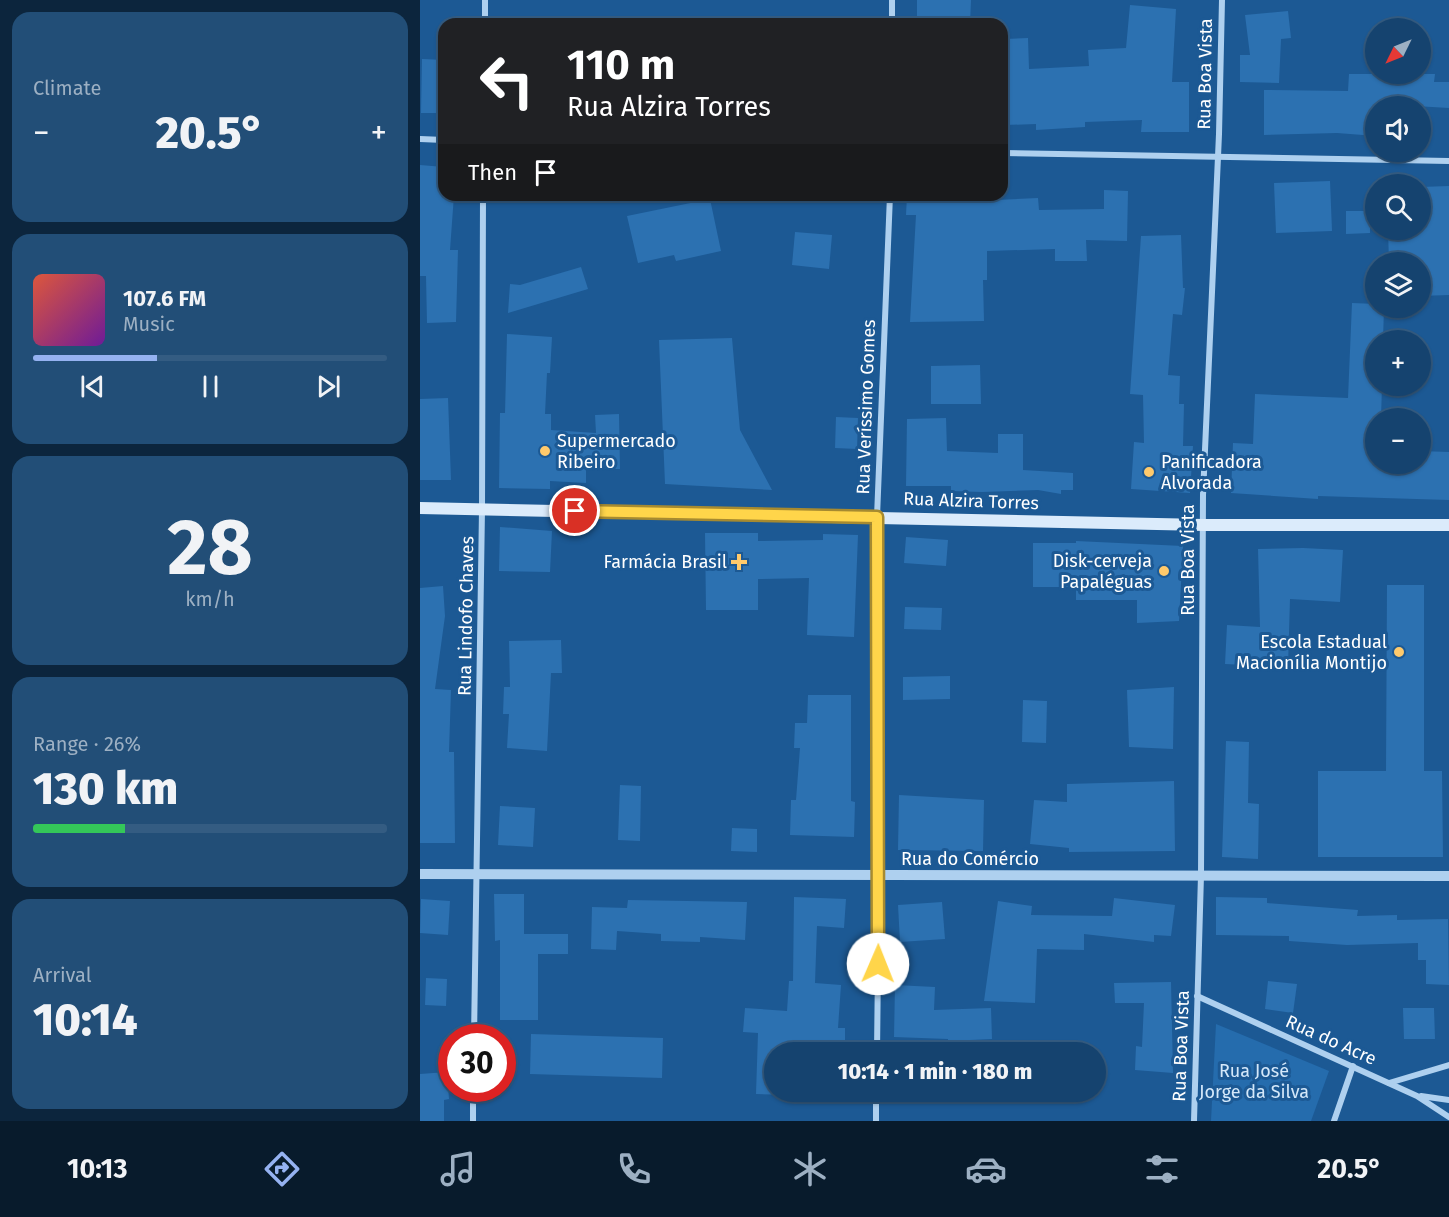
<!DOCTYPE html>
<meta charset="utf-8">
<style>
:root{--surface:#15436f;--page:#224e77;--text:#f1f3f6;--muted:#9db0c3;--line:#345c82;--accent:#95b2f1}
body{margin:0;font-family:"Fira Sans",sans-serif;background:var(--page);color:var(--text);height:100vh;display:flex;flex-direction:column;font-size:22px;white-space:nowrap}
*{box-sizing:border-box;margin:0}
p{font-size:20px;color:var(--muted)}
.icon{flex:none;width:33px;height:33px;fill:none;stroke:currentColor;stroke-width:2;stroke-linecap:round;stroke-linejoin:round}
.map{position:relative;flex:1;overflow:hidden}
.panel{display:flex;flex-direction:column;gap:12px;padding:12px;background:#0c253d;width:420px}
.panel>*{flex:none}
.top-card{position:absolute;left:18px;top:18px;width:570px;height:183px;border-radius:18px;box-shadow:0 2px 4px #0004,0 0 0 2px var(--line);background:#202124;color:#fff;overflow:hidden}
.needle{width:39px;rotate:227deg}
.tools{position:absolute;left:945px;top:18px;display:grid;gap:12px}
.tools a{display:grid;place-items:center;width:66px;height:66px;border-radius:50%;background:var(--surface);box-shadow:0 2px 4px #0004,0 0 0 2px var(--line);font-size:30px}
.speed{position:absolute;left:18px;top:1024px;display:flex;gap:12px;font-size:30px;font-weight:700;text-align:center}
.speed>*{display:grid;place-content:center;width:78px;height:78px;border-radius:50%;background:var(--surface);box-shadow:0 2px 4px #0004,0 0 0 2px var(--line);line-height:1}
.speed .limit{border:9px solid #d22;background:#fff;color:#111}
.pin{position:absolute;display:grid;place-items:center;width:51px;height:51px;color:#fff;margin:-26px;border:3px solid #fff;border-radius:50%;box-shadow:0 2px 6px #0007}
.me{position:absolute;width:66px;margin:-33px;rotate:1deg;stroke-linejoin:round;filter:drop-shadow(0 0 4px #0008)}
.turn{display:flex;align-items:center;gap:21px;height:126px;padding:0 30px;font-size:27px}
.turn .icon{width:78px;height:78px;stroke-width:2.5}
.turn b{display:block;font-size:42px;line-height:51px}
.then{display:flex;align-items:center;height:57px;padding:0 30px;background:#0003;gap:12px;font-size:22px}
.big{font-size:45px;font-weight:800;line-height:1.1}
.panel .tile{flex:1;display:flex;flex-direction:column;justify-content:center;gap:9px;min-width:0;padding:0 21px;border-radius:18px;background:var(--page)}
.panel .dial{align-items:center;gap:0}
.dial b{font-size:78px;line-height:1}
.song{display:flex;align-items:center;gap:18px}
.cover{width:72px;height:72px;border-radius:9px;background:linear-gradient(135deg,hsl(10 70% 55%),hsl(280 70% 35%))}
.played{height:6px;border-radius:3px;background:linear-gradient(90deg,var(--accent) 35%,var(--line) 35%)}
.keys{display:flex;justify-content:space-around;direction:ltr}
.heat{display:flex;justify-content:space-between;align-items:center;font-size:33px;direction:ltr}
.charge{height:9px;border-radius:4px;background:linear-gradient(90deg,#34c759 26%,var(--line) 0)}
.trip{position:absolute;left:344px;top:1042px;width:342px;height:60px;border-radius:30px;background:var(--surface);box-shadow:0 2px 4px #0004,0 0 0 2px var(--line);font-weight:800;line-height:60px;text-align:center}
.dock{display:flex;height:96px;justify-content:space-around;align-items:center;background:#081b2c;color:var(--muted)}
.dock .icon{width:42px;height:42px}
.dock .selected{color:var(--accent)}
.dock b{font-size:27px;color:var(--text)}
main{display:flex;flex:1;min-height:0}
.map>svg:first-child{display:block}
.green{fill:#256cad}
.building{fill:#2c71b1}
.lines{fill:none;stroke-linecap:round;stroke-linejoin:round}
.minor{stroke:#aed0ef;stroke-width:6}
.tertiary{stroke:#aed0ef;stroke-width:10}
.secondary{stroke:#dbebfb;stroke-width:12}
.route-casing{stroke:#a68a30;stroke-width:15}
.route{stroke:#ffd54a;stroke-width:10}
.poi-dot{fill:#ffca6c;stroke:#1c5994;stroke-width:2}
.labels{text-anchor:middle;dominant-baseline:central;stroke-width:6;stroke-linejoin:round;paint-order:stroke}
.street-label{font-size:18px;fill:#fff;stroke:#1c5994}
.poi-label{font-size:18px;fill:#fff;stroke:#1c5994;text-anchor:end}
.park-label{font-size:18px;fill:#d4e8fa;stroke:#1c5994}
</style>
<main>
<section class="panel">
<div class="tile"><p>Climate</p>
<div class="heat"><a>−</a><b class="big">20.5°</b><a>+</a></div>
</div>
<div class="tile">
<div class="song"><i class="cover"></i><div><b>107.6 FM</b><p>Music</p></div></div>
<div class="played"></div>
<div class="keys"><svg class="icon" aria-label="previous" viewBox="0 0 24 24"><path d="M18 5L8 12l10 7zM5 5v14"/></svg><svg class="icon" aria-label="pause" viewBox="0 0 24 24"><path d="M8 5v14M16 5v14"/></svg><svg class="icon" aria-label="next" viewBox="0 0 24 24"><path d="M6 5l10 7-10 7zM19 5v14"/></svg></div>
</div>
<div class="tile dial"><b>28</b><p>km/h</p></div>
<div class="tile"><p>Range · 26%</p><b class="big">130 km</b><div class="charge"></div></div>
<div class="tile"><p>Arrival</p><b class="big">10:14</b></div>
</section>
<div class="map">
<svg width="1029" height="1121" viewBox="0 0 1029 1121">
<rect width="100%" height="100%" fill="#1c5994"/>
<path class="green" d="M796,1024L909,1071L891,1121H791Z"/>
<g class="building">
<path d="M497,0H551L550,24H497Z"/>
<path d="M710,5L756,9L752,82H769V132H721L722,120L665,122V127L616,130V124L586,125L584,39L608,38L609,69L669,66L668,50L706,48Z"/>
<path d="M868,11L871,38L861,39L859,83L820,82V55H830L825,15Z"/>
<path d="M2,59L24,60V113H1Z"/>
<path d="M929,74H1015L1014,82H1029V108L961,104L960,106H956V136L917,133L844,135V90L928,91Z"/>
<path d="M0,165L24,167V195H34L30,250H38L36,322L7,323L6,276H0Z"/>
<path d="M910,181L912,231L856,233L854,183Z"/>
<path d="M1029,186V295L1000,296V262H969L968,230H1000V187Z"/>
<path d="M684,190L708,191L707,241L666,240L667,261H635V249L567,251V280H563L564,321L490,322L496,215H486L487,195H577V200L618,198L619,210L684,209Z"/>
<path d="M290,199L301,251L256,261L254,255L218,263L207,216Z"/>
<path d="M926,211H950V233L926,234Z"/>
<path d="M375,232L412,235L409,269L372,265Z"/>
<path d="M761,235L763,288H765L762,315L753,314L748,375L760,376L759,404H764L763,446H773L770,493L711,489L714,442L724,443L723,395L710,394L721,236Z"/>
<path d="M161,267L168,289L88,313L90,284L100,285Z"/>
<path d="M932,303L956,304V308H964L963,340H956V386H962L961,418H956V464H1000V451L1029,452V500L898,496V499L811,493L813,443L833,444L835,394L928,398Z"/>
<path d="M87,334L132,337L130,373H127L125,414H131V430L176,433L175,415L199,414L200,469H166V483L130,481V489L79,488L80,413H85Z"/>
<path d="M312,338L320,430L352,490L245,484L239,340Z"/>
<path d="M560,365L561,404H511V366Z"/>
<path d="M28,398L31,480H0V399Z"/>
<path d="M416,417L438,418L437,449L415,448Z"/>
<path d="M526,418L527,451L578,453V434H603V470L653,473V490H641V494L618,490L562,492L531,491V486H486L487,419Z"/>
<path d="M80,527L132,531L130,572L79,571Z"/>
<path d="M285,533H338V541L403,540V534L438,535L434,637L387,635L389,578L338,579V610H286Z"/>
<path d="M486,537L528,540L526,566L484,563Z"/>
<path d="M656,541L763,546L759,621L717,623V600H656V587H613V543H656Z"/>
<path d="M883,548L923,550L920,602L870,599L868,667L805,664L807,625L840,627L838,549Z"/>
<path d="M967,585H1004V771H1022L1023,857H898V771H966Z"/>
<path d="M23,586L25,616L15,689L31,690L29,752H34L35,843H0V588Z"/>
<path d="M485,607L522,608L521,630L484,629Z"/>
<path d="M141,640L142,673H131L127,751L87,748L89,714H83L84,687H90L89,641Z"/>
<path d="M530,676V699L483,700V677Z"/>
<path d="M754,687L753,749L709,747L707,690Z"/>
<path d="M388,695H431V801L435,802L434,837L370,835L371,800H376L380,748H374L375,723H387Z"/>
<path d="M603,700L627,701L626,743L602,742Z"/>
<path d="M806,741L829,742L828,803L839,804L838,859L802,857Z"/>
<path d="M754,781L755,851L649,852V848L610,844L614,800L647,802V784Z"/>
<path d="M200,785L221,786L220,841L198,840Z"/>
<path d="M479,795L564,800L563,851L478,850Z"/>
<path d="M80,806L115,808L113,847L78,845Z"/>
<path d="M312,828L337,829V852L311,851Z"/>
<path d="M74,894H104V934H148V954H118V1020H80V940L75,941Z"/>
<path d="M374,897L426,899L424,928L397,926L395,983L421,985L418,1028H425V1053H354V1092H369V1095L336,1094L338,1033L323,1032L325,1008L367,1011L369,981H373Z"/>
<path d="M796,897L847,898V903L938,910L937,916L977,915V920L1028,919L1029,985L1006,984V960H998V943L927,945L869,941V936L796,935Z"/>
<path d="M694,898L755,905L751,936L734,935V942L664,934V950L617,949L615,1003L564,1001L578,901L612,906L611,915L692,916Z"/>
<path d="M1,899L30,901L28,935L0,933Z"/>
<path d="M208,900L327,902L325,940L280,937V942L241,941V934L197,931L196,950L171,949L172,907L207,908Z"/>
<path d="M522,902L525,939L480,942L478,905Z"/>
<path d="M6,978L27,979L26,1006L5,1005Z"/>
<path d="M848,981L877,984L873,1013L845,1009Z"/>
<path d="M751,982L753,1073L715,1070L716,1046L722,1047L724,1003H695L694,983Z"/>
<path d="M475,985L515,987L514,1010L571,1008L572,1039L528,1041V1039L474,1037Z"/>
<path d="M983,1008H1014L1015,1039H984Z"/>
<path d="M111,1034L243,1038L242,1078L110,1074Z"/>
<path d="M27,1072L29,1099L24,1100V1121H0V1074Z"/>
</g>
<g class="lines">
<g class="minor">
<path d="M65,24V0"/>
<path d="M472,24V0"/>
<path d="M0,139L24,140"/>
<path d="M582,153L1029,161"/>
<path d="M777,996L997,1096L1029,1117"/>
<path d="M54,1038L62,509L63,195"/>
<path d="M457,1053L459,876L457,517L470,195"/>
<path d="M969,1083L1029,1065"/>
<path d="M1001,1096L1029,1100"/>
<path d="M53,1121V1089"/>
<path d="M456,1121V1092"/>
<path d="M774,1121L781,875L783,495L799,134L802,0"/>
<path d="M914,1121L933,1066"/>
</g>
<path class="tertiary" d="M0,874L1029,876"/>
<path class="secondary" d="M0,508L784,525H1029"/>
</g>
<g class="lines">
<g class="route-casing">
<path id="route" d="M155,511L457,517L458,964"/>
</g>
<use href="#route" class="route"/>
</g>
<g class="poi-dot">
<circle cx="125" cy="451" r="6"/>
<circle cx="729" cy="472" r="6"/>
<path d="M316 553h6v6h6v6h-6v6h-6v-6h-6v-6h6z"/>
<circle cx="744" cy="571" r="6"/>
<circle cx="979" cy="652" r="6"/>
</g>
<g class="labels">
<g class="street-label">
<text transform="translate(785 74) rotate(-89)">Rua Boa Vista</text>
<text transform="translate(446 407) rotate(-88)">Rua Veríssimo Gomes</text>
<text transform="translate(551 501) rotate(2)">Rua Alzira Torres</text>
<text transform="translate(768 560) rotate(-90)">Rua Boa Vista</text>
<text transform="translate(46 616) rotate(-89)">Rua Lindofo Chaves</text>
<text x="550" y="859">Rua do Comércio</text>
<text transform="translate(911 1040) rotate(24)">Rua do Acre</text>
<text transform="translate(761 1046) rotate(-88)">Rua Boa Vista</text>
</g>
<g class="poi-label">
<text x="137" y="441" text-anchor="start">Supermercado<tspan x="137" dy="21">Ribeiro</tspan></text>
<text x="741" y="462" text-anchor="start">Panificadora<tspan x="741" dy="21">Alvorada</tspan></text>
<text x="732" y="561">Disk-cerveja<tspan x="732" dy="21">Papaléguas</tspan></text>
<text x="307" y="562">Farmácia Brasil</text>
<text x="967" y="642">Escola Estadual<tspan x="967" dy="21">Macionília Montijo</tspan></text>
</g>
<g class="park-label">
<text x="834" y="1071">Rua José<tspan x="834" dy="21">Jorge da Silva</tspan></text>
</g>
</g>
</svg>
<div class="tools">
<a><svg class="needle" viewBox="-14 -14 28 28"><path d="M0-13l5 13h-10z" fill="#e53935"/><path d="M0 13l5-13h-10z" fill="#9db0c3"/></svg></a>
<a><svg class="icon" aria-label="sound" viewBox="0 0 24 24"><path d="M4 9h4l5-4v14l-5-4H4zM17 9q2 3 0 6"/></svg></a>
<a><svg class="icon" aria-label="search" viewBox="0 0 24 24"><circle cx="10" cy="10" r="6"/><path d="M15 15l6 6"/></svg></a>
<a><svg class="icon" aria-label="layers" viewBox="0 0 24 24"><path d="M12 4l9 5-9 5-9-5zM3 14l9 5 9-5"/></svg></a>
<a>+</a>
<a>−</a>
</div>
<div class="speed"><div class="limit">30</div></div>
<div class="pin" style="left:155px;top:511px;background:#d93025"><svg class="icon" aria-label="arrive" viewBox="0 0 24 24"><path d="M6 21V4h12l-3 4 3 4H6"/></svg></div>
<svg class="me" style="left:458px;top:964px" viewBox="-20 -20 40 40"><circle r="19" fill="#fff"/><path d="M0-13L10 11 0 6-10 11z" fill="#ffd54a"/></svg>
<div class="trip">10:14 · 1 min · 180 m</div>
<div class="top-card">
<div class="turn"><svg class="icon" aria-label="left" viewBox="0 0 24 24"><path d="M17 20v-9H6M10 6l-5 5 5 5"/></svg><div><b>110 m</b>Rua Alzira Torres</div></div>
<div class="then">Then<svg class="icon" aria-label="arrive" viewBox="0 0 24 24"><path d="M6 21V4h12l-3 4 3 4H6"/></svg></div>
</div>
</div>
</main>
<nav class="dock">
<b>10:13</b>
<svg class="icon selected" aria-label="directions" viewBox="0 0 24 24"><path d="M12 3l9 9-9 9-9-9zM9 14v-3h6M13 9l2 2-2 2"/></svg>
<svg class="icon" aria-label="music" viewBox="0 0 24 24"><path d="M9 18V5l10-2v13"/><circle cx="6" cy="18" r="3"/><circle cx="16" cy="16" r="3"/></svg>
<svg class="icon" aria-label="phone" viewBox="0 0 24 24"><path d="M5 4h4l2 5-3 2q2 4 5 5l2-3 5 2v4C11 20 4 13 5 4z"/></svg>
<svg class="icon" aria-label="climate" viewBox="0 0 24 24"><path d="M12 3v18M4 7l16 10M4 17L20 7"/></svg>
<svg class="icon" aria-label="car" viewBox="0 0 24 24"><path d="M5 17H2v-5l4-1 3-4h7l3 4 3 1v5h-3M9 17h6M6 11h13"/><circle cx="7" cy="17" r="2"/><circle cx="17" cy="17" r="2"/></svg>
<svg class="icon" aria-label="filters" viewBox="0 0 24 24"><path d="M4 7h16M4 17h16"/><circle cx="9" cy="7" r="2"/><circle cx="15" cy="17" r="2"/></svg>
<b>20.5°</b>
</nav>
